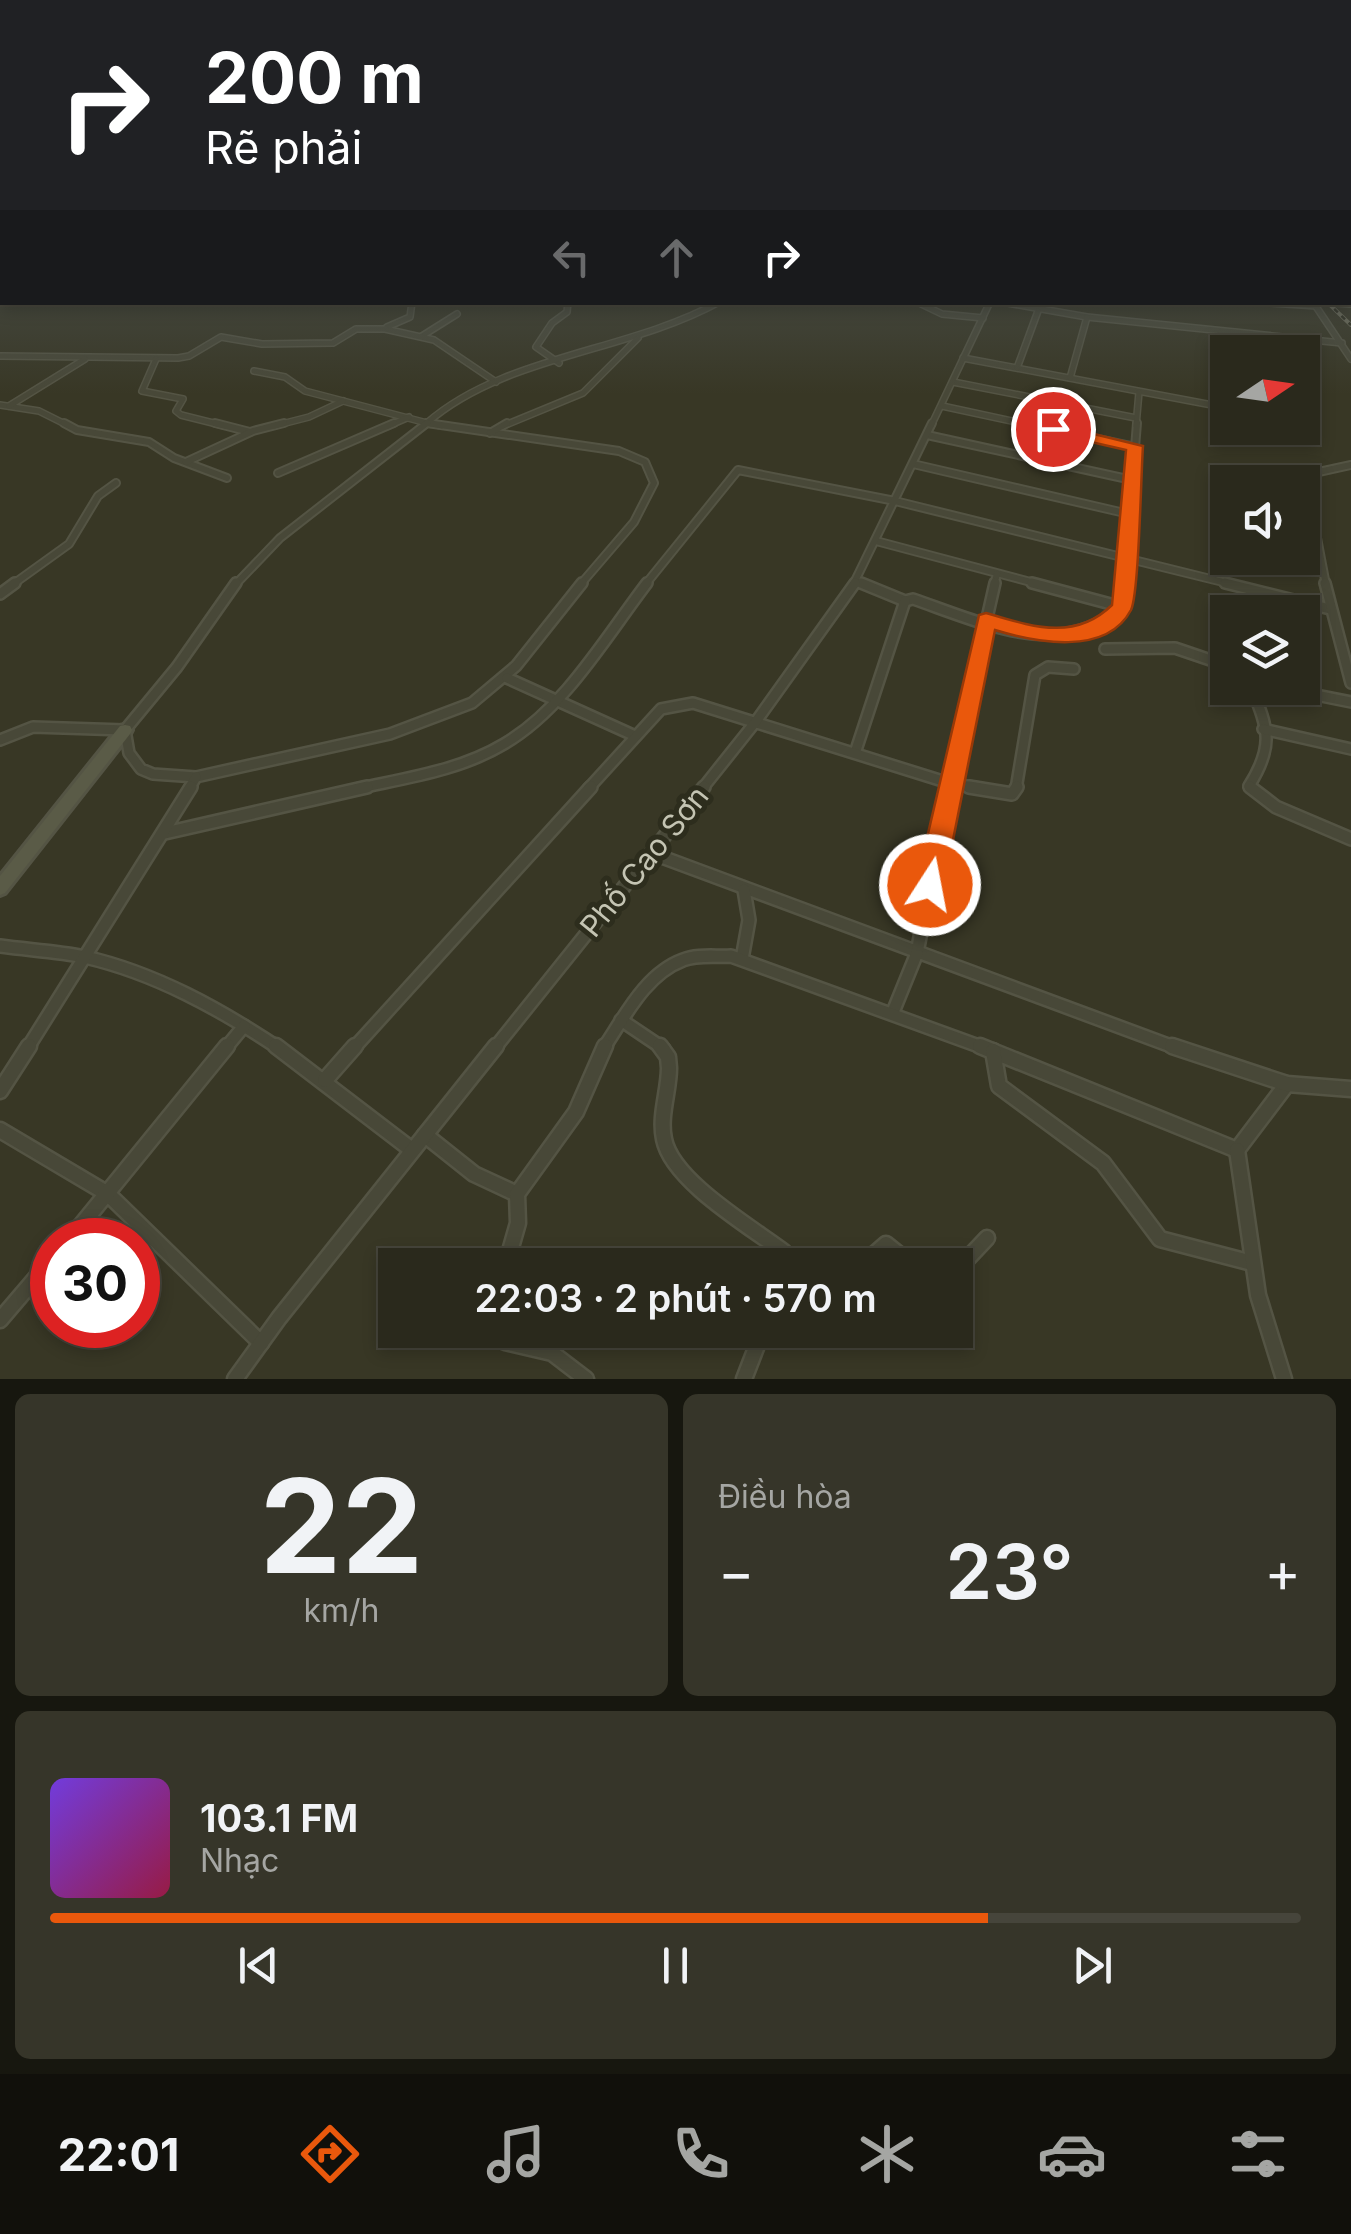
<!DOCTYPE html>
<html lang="vi">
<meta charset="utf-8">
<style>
:root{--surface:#2a291c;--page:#363529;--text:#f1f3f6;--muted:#a5a6a3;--line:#46453b;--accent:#ea580c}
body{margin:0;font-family:Inter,sans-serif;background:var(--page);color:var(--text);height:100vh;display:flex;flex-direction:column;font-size:38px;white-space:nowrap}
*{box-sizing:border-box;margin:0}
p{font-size:32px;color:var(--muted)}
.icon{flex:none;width:55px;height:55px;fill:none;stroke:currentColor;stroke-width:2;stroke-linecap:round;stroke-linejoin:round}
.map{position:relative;height:1379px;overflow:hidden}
.drawer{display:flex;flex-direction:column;gap:15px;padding:15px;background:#17170f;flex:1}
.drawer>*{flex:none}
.guide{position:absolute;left:0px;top:0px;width:1352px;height:305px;box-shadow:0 5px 15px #0003,0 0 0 2px var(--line);background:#202124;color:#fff;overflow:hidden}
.needle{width:65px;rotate:77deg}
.controls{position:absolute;left:1210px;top:335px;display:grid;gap:20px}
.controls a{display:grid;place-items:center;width:110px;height:110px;border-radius:0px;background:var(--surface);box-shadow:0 5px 15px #0003,0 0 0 2px var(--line);font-size:50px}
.speed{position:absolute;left:30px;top:1218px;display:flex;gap:20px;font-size:50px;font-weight:700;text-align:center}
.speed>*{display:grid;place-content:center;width:130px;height:130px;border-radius:50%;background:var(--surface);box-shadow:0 5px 15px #0003,0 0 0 2px var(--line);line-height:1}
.speed .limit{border:15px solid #d22;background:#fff;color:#111}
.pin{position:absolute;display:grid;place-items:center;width:85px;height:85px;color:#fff;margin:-42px;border:5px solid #fff;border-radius:50%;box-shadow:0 2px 10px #0007}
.me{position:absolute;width:110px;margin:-55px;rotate:11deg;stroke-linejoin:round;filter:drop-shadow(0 0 8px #0008)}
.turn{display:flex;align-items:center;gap:35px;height:210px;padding:0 40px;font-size:45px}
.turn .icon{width:130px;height:130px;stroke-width:2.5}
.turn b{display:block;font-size:70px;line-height:85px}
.lanes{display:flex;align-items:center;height:95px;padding:0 40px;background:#0003;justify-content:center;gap:50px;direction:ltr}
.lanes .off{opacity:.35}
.big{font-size:75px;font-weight:600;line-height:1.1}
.drawer .widget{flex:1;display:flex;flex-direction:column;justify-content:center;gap:15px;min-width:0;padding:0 35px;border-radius:15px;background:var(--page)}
.drawer .dial{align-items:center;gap:0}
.dial b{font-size:130px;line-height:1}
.song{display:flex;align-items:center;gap:30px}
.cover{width:120px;height:120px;border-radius:15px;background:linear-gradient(135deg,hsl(260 70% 55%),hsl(340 70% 35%))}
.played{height:10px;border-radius:5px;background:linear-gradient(90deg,var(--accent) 75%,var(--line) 75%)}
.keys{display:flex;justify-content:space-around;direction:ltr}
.heat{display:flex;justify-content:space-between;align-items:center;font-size:55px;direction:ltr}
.drawer .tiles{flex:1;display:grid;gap:15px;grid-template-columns:1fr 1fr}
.widget:last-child{grid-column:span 2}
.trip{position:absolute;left:378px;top:1248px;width:595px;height:100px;border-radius:0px;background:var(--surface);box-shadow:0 5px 15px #0003,0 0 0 2px var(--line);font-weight:600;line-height:100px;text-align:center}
.dock{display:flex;height:160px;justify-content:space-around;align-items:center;background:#11100b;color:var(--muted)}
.dock .icon{width:70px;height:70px}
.dock .active{color:var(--accent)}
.dock b{font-size:45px;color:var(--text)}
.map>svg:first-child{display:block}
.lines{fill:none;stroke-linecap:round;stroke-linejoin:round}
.street-far4-casing{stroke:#545444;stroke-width:8}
.street-far3-casing{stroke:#545444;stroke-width:10}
.street-far2-casing{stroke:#545444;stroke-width:14}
.street-far1-casing{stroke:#545444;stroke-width:16}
.street-casing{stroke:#545444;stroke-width:19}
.secondary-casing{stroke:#545444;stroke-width:6}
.highway-casing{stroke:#535343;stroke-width:4}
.street-far4{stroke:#484838;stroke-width:5}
.street-far3{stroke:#484838;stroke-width:6}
.street-far2{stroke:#484838;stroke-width:9}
.street-far1{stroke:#484838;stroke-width:11}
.street{stroke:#484838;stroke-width:14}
.secondary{fill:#5a5b47;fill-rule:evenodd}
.highway{fill:#56566d;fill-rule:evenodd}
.rail-casing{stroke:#6f6e5b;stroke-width:4}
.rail{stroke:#2d2d1d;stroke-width:2.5;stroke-dasharray:5;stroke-linecap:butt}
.route{fill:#ea580c;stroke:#983908;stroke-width:2.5}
.labels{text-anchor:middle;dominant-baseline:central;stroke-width:10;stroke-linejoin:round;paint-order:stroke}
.street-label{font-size:30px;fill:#c4c4b3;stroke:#2d2d1d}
</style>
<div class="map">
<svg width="1351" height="1379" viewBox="0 0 1351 1379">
<rect width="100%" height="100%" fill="#383725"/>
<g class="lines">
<g class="street-far4-casing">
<g id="street-far4">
<path d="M917,302L942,314L983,318"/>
<path d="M1002,302L1087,317L1342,343"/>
<path d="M1257,302L1317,306"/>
<path d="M1313,302L1351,359"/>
<path d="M1333,303L1351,304"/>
<path d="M387,327L410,317L412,302"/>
<path d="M422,336L457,314"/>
<path d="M0,356L178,358L189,356L221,337L262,344L333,343L356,329H385L434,340L496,382"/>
<path d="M963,358L1228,408"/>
<path d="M156,359L142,391L183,399L176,411L181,415L225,426"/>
<path d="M559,363L536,347L552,323L567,312L568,302"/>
<path d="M1017,368L1038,311"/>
<path d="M254,371L285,377L305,391L427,423"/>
<path d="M1070,378L1087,317"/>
<path d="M953,382L1136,418"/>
<path d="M0,405L39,411L69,426"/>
<path d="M9,406L85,359"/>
<path d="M942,406L1035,426"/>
<path d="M427,423L442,426"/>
<path d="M427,423C503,356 628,352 719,302"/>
<path d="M274,426L309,417L343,401"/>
<path d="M388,426L409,417"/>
<path d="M503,426L583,393L638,338"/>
<path d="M931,426L990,302"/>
<path d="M1136,426L1139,392"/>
</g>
</g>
<g class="street-far3-casing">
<g id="street-far3">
<path d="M64,423L77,430L149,442L174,458L227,478"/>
<path d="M215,423L250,432"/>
<path d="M427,423L619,451L645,462L654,483L634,522L580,585"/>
<path d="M1023,423L1135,447"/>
<path d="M490,433L507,423"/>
<path d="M927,435L1132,480"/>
<path d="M186,462L253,431L284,423"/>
<path d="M913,464L1129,514"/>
<path d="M278,473L394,423"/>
<path d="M876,541L1042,585"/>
<path d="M856,581L867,585"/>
<path d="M12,585L69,544L98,496L116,483"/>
<path d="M235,585L280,538L427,423"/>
<path d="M645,585L738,470L895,501L1235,585"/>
<path d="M853,585L932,423"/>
<path d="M994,585L997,574"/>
<path d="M1124,585L1137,423"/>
<path d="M1326,585L1305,475L1351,465"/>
</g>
</g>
<g class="street-far2-casing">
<g id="street-far2">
<path d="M236,583L177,667L125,730L129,753L141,769L153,774L196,777L390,734L472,703L516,666L582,583"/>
<path d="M861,583L905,601L913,599C980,622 1062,662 1122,607L1124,583"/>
<path d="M1032,583L1122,607"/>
<path d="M1225,583L1330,609"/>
<path d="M1325,583L1351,683"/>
<path d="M0,594L15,583"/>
<path d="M1105,649L1175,648L1228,666"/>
<path d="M507,678L633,735"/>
<path d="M1251,688C1270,729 1273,748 1249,786L1253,789"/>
<path d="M1281,688L1351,702"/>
<path d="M1263,729L1351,749"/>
<path d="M0,740L33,727L125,730"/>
<path d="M856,750L905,601"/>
<path d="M189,789L196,777"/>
<path d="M356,789C405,778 459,771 504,744C564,709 605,638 647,583"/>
<path d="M588,789L661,709L693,703L949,783L984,789"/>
<path d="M702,789L757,720L855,583"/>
<path d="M948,789L995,583"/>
<path d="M1016,789L1035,675L1048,667L1074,669"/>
</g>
</g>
<g class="street-far1-casing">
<g id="street-far1">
<path d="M969,787L1012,794L1017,787"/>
<path d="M1250,787L1276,807L1351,839"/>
<path d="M165,833L367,787"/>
<path d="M651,853L1179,1049"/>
<path d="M0,946C28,950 57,951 85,957C155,973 220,1009 280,1049"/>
<path d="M742,959L749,920L744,890"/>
<path d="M893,1012L917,953L948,787"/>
<path d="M621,1020L664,1049"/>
<path d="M27,1049L191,787"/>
<path d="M225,1049L244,1026"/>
<path d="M353,1049L591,787"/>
<path d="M494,1049L704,787"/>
<path d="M603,1049C624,1018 645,974 683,960C697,954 716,957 731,956L987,1049"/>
</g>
</g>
<g class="street-casing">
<g id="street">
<path d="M276,1046L412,1150"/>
<path d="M660,1046L668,1057L669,1068C669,1091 659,1116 664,1139C672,1181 751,1227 784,1252L787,1265"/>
<path d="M980,1046L1237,1150L1287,1084"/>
<path d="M1172,1046L1287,1084L1351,1089"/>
<path d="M993,1051L999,1086L1103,1163L1160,1239L1252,1263"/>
<path d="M325,1080L355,1046"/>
<path d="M0,1091L29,1046"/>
<path d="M0,1130L108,1194L261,1343"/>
<path d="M425,1135L474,1174L517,1194"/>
<path d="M1237,1150L1258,1295L1284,1379"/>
<path d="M69,1240L227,1046"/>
<path d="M506,1265L518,1223L517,1194L576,1112L605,1046"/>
<path d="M862,1265L886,1244L912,1265"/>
<path d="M955,1272L987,1238"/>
<path d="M0,1320L52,1259"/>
<path d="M497,1330L505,1342L552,1353L586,1379"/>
<path d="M235,1379L279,1318L496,1046"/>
<path d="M744,1379L763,1330"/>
</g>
</g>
<g class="secondary-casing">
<g id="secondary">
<rect x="1350" y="232" width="1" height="4"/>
<path d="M125,725L130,726L132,730L130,734L5,893L0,895V876L120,726Z"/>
</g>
</g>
<g class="highway-casing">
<g id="highway">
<path d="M1351,203V208H1350V203Z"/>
<rect x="1350" y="219" width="1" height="5"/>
</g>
</g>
<use href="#street-far4" class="street-far4"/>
<use href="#street-far3" class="street-far3"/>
<use href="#street-far2" class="street-far2"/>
<use href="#street-far1" class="street-far1"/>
<use href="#street" class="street"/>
<use href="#secondary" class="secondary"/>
<use href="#highway" class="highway"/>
<g class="rail-casing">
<path id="rail" d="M1327,302L1351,325"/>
</g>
<use href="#rail" class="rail"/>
</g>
<linearGradient id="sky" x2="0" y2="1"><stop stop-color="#1f1e14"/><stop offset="0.51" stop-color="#4d5351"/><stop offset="1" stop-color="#4d5351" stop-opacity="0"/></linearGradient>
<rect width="1351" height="394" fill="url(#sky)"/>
<path class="route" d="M1053,424L1143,446C1141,474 1139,594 1131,610C1106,657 1034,642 995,630L944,885L940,894L930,898L920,894L916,885L979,615L986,613C1031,626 1074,642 1112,605L1126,450L1047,432L1045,429Z"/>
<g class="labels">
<g class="street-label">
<text transform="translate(644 861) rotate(-51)">Phố Cao Sơn</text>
</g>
</g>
</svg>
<div class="controls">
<a><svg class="needle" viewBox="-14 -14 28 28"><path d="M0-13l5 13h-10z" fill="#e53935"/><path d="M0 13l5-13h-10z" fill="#a5a6a3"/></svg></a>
<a><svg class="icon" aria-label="sound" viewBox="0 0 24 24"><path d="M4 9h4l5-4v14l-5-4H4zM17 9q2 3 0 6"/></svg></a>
<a><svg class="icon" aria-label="layers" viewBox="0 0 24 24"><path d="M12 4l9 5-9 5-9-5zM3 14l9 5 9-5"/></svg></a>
</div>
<div class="speed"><div class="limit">30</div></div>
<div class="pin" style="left:1053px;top:429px;background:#d93025"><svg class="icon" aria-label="arrive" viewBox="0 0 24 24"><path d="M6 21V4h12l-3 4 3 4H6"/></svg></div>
<svg class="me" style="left:930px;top:885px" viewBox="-20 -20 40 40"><circle r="17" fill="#ea580c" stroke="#fff" stroke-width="3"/><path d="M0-11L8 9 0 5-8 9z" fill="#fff"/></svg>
<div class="trip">22:03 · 2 phút · 570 m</div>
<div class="guide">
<div class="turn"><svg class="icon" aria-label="right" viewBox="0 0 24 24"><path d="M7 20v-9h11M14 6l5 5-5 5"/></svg><div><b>200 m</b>Rẽ phải</div></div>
<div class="lanes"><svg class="icon off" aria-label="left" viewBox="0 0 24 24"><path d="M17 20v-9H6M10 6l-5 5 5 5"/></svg><svg class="icon off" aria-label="ahead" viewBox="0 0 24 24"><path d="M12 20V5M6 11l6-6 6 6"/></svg><svg class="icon" aria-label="right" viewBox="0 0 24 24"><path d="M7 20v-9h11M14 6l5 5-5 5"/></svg></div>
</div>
</div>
<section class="drawer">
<div class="tiles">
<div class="widget dial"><b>22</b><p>km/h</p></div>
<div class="widget"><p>Điều hòa</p>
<div class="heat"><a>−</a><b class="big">23°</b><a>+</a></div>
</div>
<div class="widget">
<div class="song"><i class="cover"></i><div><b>103.1 FM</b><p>Nhạc</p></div></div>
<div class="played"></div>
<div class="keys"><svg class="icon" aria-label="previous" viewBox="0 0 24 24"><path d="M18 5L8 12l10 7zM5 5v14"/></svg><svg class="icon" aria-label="pause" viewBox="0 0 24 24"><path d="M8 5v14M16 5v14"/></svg><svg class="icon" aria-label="next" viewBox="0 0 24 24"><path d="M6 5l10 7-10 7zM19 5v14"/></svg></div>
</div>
</div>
</section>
<nav class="dock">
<b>22:01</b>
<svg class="icon active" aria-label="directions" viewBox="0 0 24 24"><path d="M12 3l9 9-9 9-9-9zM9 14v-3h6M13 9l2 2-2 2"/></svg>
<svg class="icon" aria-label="music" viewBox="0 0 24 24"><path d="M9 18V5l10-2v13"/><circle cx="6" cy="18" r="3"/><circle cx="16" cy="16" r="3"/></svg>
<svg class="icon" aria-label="phone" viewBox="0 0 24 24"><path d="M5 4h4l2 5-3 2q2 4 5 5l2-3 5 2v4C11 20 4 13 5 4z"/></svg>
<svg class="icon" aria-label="climate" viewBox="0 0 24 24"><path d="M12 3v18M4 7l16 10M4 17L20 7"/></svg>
<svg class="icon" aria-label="car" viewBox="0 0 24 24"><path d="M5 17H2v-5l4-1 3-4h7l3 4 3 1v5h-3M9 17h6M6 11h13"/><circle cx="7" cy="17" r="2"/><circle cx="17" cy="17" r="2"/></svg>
<svg class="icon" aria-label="filters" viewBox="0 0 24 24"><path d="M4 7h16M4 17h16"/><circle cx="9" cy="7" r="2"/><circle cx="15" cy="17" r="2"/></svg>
</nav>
